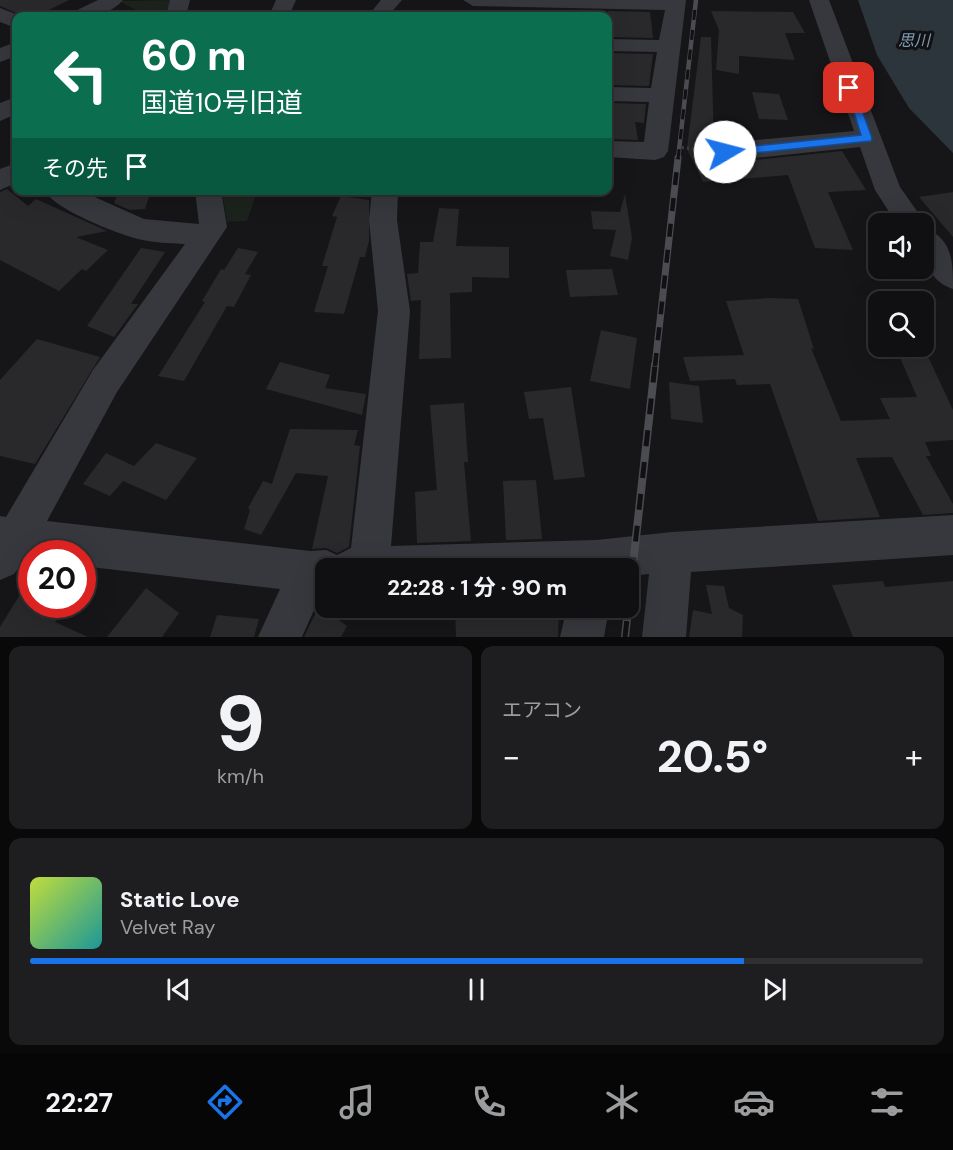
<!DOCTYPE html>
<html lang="ja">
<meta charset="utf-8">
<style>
:root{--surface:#101012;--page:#1e1e20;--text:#f1f3f6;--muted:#9c9d9f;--line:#303032;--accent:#1a73e8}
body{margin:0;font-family:"DM Sans","Noto Sans JP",sans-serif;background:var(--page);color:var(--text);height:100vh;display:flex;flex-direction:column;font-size:22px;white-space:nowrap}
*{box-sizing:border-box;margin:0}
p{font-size:20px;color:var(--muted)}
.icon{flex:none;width:33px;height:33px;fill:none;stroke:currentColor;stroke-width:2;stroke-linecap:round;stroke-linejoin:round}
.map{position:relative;height:637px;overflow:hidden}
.sheet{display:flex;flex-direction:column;gap:9px;padding:9px;background:#09090a;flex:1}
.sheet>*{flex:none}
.hud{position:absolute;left:12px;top:12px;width:600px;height:183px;border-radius:12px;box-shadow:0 6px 24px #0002,0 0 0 2px var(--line);background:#0b6e4f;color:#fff;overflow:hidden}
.buttons{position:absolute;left:868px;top:213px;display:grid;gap:12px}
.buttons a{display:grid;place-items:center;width:66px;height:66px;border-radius:12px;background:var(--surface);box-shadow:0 6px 24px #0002,0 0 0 2px var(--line);font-size:30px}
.speed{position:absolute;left:18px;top:540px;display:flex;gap:12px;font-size:30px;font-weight:700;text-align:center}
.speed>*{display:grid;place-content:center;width:78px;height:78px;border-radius:50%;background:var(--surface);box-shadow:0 6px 24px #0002,0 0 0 2px var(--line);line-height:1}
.speed .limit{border:9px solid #d22;background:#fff;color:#111}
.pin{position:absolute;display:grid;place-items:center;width:51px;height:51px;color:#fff;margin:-26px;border-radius:12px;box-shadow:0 3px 9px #0006}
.me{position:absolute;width:66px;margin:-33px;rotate:82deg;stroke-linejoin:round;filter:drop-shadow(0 0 4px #0008)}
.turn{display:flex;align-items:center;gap:21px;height:126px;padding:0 30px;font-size:27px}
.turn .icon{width:78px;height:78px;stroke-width:2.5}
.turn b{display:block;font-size:42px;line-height:51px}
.then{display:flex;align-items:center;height:57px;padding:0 30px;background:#0003;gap:12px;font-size:22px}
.big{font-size:45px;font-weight:700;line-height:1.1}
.sheet .tile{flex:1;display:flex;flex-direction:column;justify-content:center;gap:9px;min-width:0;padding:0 21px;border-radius:12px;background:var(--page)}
.sheet .dial{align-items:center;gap:0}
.dial b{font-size:78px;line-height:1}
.song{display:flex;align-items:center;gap:18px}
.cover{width:72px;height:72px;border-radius:9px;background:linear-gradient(135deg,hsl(70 70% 55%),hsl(180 70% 35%))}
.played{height:6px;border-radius:3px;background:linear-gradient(90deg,var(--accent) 80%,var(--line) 80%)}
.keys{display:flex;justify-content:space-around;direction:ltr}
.heat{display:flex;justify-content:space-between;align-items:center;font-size:33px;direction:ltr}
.sheet .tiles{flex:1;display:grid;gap:9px;grid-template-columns:1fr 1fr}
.tile:last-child{grid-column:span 2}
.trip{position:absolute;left:315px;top:558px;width:324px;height:60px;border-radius:12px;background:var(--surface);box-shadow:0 6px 24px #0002,0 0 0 2px var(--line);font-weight:700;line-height:60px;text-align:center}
.tab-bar{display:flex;height:96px;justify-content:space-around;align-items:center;background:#060607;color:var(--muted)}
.tab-bar .icon{width:42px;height:42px}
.tab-bar .current{color:var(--accent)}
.tab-bar b{font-size:27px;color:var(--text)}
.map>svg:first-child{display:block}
.green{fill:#1c231d}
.water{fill:#2c353c}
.building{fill:#29292c}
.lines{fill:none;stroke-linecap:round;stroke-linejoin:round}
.path{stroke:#3d3f44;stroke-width:3;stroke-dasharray:2 3;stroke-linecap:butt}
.minor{fill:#37383d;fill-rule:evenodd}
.rail-far2-casing{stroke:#4a4c52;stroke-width:4.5}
.rail-far1-casing{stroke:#4a4c52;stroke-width:7}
.rail-casing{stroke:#4a4c52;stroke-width:8}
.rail-far2{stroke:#111113;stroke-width:3;stroke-dasharray:10;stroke-linecap:butt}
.rail-far1{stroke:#111113;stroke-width:4.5;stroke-dasharray:13;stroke-linecap:butt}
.rail{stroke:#111113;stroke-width:5;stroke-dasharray:16;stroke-linecap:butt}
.route{fill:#1a73e8;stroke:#114b97;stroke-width:1.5}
.labels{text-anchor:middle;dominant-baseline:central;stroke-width:6;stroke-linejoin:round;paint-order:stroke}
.far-water-label{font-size:16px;font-style:italic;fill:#7f9bb3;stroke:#111113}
</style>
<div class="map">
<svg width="953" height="637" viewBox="0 0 953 637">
<rect width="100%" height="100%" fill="#161618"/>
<g class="green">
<path d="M175,0L172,16H147L119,1Z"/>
<path d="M222,191H257L247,221L227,222Z"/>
</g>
<path class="water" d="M858,0H953V153L909,108L877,55Z"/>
<g class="building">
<path d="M0,0H69L37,16H23L0,6Z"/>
<path d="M608,11L650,12L653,38L608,37Z"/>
<path d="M711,11L793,12L805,33H785L795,60L739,56V74L716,70L719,30Z"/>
<path d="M701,37H711L714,145L710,153L714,159L725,163L842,151L866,190L828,192L853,250L815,248L788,175L703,182L687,149Z"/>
<path d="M608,53L653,54L649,86L608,85Z"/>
<path d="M752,92L779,94L788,120L759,119Z"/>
<path d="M608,103L646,104L644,123L635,122L638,140L608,139Z"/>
<path d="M7,189L28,206L36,199L107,231L76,237L108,250L86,271L82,269L59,291L0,260V192Z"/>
<path d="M151,191L145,209L130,210L114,203L118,193Z"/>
<path d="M953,192V237L919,197Z"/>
<path d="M625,194L632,238L628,260L610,256L616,230L593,229L591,211L620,212Z"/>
<path d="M341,196L369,200V241L365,257H360L344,314L314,312L328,266H322L337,217L332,216Z"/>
<path d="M439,208L459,209L456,246L509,247V278L472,277V292L450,293L451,358L419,359L421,300L411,301L407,274L418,273L420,242H433Z"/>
<path d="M141,248L165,252L131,304H138L114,337L87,326Z"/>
<path d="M238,248L258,252L245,274L251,275L234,307L227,306L184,381L158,376L205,302L202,301L221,269L224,270Z"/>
<path d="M612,269L618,295L570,297L566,270Z"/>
<path d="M770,298L798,299L814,349L811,348L841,421L890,419L880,398L917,397L895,346H923L953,410V440L925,442L931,456H926L953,504V513L923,515L892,457L856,458L880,517L818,521L770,384L737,385L735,379L690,381L683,357L744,355L726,301Z"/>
<path d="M601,330L637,338L630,389L590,381Z"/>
<path d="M37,339L100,357L35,464L0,456V380Z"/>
<path d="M280,362L330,375L325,388L366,394L362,415L266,389Z"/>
<path d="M669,382L699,386L703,423L671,419Z"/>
<path d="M571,387L585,477L554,480L543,418L529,419L524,392Z"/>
<path d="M464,403L468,462H464L471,541L417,543L415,492L437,490L430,405Z"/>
<path d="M290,429L358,430L354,445L360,446L349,547L337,553L326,548L312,549L328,476L296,473L261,535L244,529L250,510L248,508L263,481L272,484Z"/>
<path d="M156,443L197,458L166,500L123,481L110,496L83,484L106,453L134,466Z"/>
<path d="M536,480L542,539L506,540L503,481Z"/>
<path d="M32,575V604H66L55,622L88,637H0V627Z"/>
<path d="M883,581L885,587L953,581V637H853L832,585Z"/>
<path d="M706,585L724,586L729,608L743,615L742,637H689L693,610L712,614Z"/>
<path d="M146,588L179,613L162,637H107Z"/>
<path d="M319,606L347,626L341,637H304Z"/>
<path d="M455,608H559L558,637H456Z"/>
<path d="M217,615L259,619L254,637H210Z"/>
</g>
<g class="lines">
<path class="path" d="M677,147L705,150"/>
<g class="minor">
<path d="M98,0H123C111,15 87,18 70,16L73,12Z"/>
<path d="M170,0H190L186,16H166Z"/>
<path d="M276,0H296L289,16H269Z"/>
<path d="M381,0H402L388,16H368Z"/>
<path d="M463,0H686L668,151L664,157L655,160L608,157V141L644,142L649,102L608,101V87L651,88L657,52L608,51V39L659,40L665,10L473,6Z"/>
<path d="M809,0H829L900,187L926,224L924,228V224H897L875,190L860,147L725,161L716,158L712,152L716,146L725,143L854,131Z"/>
<path d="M0,8L21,16H16V28L0,22Z"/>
<path d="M16,42V56L0,62V48Z"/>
<path d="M16,97V114L0,121V103Z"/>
<path d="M16,163V183L0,190V169Z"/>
<path d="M44,190H79L144,219L199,224L195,190H221L227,227L117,392L47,521L310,551L326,550L337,555L351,548L378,311L369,220L372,190H398L397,220L410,311L391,546L596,540L672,532L953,515V555L691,572L686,637H642L649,574L628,576V568H326V592H322L302,637H258L280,589L82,566V554H32V560L25,559L14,574L0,580V516L6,517L93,370L185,244C170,243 153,243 138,239C116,233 55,210 44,190Z"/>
<path d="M924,228C953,238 953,263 953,289C924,279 924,254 924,228Z"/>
<path d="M567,608H609L604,637H560Z"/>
</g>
<g class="rail-far2-casing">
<path id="rail-far2" d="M678,159L696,0"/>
</g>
<g class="rail-far1-casing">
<path id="rail-far1" d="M655,366L678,158"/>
</g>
<g class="rail-casing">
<path id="rail" d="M625,637L655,365"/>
</g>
<use href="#rail-far2" class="rail-far2"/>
<use href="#rail-far1" class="rail-far1"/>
<use href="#rail" class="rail"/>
</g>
<path class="route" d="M846,86L854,88L872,138L871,141L725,156L720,152L725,149L861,135Z"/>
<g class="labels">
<g class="far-water-label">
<text x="914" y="40">思川</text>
</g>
</g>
</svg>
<div class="buttons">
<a><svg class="icon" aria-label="sound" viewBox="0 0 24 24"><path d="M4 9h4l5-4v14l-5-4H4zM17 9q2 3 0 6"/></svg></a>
<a><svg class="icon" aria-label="search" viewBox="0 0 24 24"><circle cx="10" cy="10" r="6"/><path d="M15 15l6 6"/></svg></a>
</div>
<div class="speed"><div class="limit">20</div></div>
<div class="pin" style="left:849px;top:88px;background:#d93025"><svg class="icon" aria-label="arrive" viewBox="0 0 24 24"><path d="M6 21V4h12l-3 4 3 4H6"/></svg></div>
<svg class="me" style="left:725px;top:152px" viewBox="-20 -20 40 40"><circle r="19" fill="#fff"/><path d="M0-13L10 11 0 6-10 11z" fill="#1a73e8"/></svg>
<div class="trip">22:28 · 1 分 · 90 m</div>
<div class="hud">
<div class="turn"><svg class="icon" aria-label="left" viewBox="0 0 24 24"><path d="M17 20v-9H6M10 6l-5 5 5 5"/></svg><div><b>60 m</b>国道10号旧道</div></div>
<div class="then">その先<svg class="icon" aria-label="arrive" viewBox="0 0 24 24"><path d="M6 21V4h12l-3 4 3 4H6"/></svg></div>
</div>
</div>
<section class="sheet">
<div class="tiles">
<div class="tile dial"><b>9</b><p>km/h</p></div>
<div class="tile"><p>エアコン</p>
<div class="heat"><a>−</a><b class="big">20.5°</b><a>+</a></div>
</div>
<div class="tile">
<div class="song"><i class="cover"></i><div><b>Static Love</b><p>Velvet Ray</p></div></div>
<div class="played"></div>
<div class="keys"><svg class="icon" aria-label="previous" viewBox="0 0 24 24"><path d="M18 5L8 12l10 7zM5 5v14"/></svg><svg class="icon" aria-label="pause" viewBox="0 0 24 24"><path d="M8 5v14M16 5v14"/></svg><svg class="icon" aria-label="next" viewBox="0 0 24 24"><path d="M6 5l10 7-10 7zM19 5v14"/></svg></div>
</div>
</div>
</section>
<nav class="tab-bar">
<b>22:27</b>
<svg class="icon current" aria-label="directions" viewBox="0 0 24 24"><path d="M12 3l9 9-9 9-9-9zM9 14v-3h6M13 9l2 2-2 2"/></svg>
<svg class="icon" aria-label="music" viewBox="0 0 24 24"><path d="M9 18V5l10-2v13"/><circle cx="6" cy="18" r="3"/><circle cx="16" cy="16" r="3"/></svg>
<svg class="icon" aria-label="phone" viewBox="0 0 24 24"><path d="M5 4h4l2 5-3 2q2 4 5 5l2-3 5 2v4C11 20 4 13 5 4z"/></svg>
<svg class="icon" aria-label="climate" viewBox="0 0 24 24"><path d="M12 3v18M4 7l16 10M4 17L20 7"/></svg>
<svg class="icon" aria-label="car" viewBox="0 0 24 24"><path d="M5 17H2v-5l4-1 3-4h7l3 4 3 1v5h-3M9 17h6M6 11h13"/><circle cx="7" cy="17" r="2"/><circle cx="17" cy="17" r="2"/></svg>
<svg class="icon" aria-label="filters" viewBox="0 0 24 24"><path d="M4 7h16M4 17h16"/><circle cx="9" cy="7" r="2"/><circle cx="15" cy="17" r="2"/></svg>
</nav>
